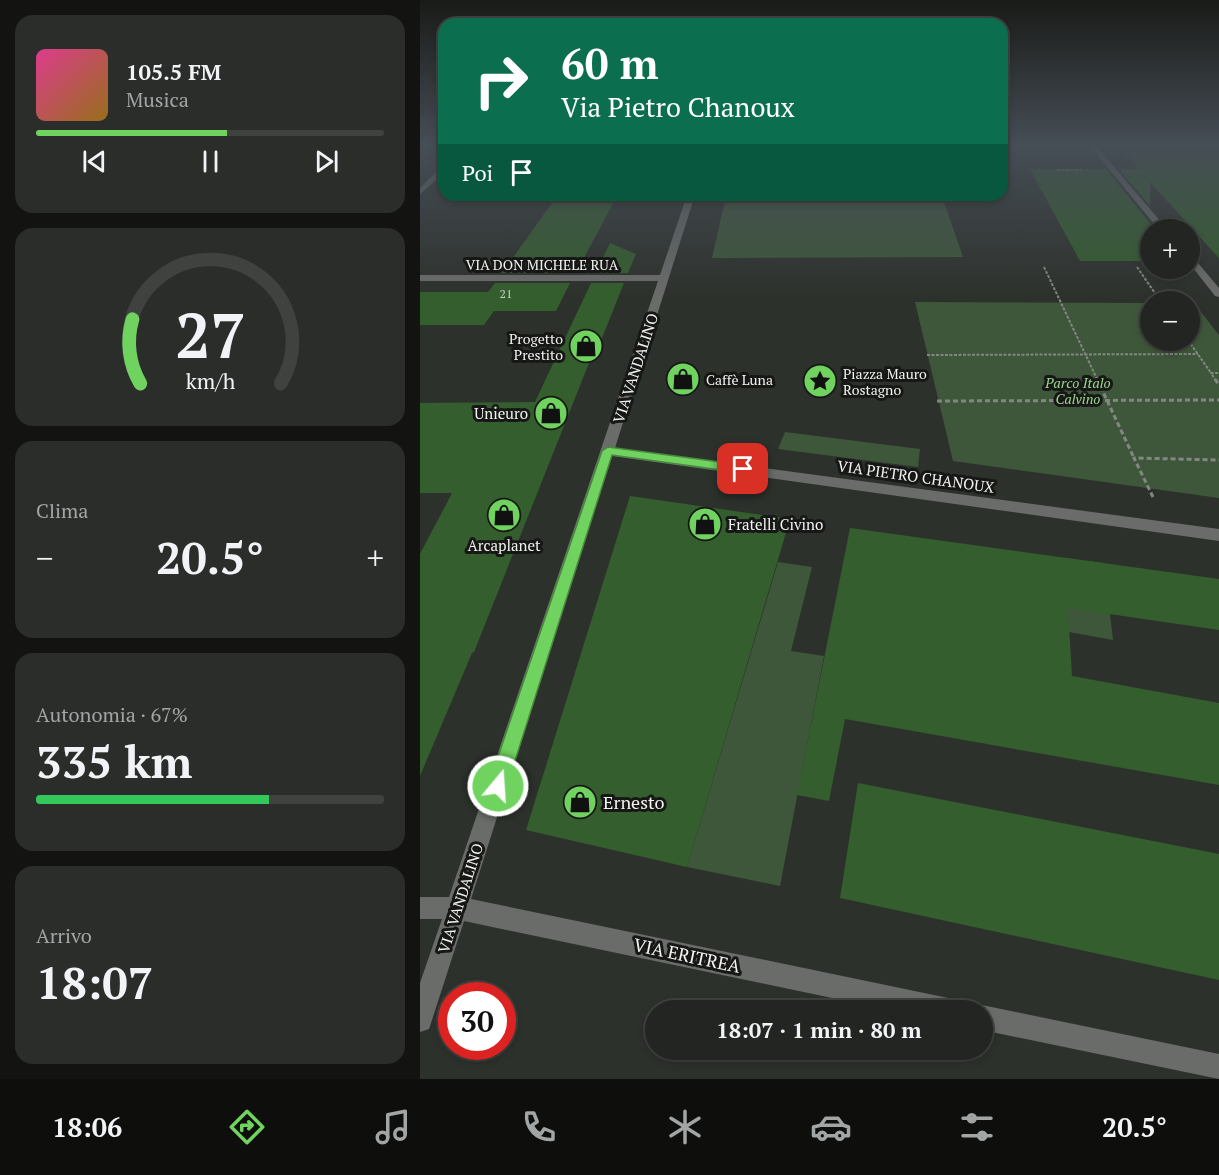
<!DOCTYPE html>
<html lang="it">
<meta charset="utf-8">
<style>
:root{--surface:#222521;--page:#2a2d2a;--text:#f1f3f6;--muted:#a2a5a5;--line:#3f423f;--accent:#70d35f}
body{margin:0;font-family:"PT Serif",serif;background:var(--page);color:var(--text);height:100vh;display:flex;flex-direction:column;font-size:22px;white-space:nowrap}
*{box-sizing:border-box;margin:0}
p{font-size:20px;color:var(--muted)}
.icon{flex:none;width:33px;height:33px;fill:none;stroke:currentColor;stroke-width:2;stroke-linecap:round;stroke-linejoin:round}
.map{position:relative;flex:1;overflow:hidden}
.panel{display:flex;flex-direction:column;gap:15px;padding:15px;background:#131412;width:420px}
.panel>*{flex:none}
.guide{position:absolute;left:18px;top:18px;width:570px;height:183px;border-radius:18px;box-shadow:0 3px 9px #0003,0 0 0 2px var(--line);background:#0b6e4f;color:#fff;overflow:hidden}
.tools{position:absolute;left:720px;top:219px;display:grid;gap:12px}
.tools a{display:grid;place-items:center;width:60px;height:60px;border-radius:50%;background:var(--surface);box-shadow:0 3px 9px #0003,0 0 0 2px var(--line);font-size:30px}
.speed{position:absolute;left:18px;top:982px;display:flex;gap:12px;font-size:30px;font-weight:700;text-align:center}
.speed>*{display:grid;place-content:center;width:78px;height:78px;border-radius:50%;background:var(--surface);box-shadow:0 3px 9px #0003,0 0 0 2px var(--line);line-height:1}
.speed .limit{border:9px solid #d22;background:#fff;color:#111}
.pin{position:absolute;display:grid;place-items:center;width:51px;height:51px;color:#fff;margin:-26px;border-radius:12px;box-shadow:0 3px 9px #0006}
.me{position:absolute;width:66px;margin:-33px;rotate:18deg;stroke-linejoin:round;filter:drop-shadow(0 0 4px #0008)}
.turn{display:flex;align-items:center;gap:21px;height:126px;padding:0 24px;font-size:27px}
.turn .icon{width:78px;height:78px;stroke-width:2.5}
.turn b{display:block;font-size:42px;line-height:51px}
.then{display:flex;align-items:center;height:57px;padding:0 24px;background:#0003;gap:12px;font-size:22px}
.big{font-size:45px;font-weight:700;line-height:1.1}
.panel .card{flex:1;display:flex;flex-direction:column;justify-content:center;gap:9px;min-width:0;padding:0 21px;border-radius:18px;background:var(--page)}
.panel .dial{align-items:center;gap:0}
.dial svg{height:156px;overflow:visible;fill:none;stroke:var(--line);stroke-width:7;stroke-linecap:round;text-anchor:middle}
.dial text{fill:var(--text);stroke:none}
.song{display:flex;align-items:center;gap:18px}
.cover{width:72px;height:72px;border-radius:9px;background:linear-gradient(135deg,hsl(330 70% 55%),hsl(40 70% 35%))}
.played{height:6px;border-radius:3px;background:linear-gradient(90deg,var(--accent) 55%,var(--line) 55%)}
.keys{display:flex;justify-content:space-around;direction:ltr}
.heat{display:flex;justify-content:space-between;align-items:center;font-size:33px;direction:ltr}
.charge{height:9px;border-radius:4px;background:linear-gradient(90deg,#34c759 67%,var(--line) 0)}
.trip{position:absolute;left:225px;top:1000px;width:348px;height:60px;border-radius:30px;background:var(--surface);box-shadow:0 3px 9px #0003,0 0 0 2px var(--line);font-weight:700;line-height:60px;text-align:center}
.tab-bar{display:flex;height:96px;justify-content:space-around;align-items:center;background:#0e0f0d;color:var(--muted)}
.tab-bar .icon{width:42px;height:42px}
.tab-bar .selected{color:var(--accent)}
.tab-bar b{font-size:27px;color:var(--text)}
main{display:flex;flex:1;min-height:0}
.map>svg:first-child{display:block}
.green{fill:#3e573a}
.building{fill:#345e2d}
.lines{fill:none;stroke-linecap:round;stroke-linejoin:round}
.path-far1{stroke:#838782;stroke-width:2;stroke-dasharray:3 1.5;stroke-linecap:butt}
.path{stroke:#838782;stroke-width:3;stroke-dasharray:5 3;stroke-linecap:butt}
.minor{fill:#6a6c6a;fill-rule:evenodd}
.route{fill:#70d35f;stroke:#49893e;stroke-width:1.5}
.labels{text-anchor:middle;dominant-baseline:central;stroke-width:6;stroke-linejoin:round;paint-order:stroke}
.number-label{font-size:12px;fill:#c1cebf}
.far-street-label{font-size:14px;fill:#f0f3f0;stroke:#171816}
.far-poi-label{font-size:14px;fill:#f0f3f0;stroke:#171816;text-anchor:start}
.far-park-label{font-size:14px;font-style:italic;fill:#99d88e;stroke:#171816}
.street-label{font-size:15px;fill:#f0f3f0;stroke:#171816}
.poi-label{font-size:15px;fill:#f0f3f0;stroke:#171816;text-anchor:end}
.near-poi-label{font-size:18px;fill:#f0f3f0;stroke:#171816;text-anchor:start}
.near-street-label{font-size:18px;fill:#f0f3f0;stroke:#171816}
</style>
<main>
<section class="panel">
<div class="card">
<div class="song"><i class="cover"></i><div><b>105.5 FM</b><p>Musica</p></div></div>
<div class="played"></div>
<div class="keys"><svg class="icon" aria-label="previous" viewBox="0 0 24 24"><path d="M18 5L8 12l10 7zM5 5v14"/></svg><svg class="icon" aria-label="pause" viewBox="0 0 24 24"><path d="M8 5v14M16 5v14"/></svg><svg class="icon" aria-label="next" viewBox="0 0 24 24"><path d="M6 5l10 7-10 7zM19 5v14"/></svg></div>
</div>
<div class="card dial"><svg viewBox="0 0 100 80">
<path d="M14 69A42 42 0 1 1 86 69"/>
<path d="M14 69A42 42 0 0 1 10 36" stroke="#70d35f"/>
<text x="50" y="56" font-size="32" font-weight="700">27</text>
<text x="50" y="72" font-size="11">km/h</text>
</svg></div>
<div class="card"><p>Clima</p>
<div class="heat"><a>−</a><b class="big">20.5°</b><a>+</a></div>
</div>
<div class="card"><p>Autonomia · 67%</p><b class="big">335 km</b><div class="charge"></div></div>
<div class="card"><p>Arrivo</p><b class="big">18:07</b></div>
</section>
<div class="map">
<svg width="799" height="1079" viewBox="0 0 799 1079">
<rect width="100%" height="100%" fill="#2d312c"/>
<g class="green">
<path d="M306,196H522L543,257L292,258Z"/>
<path d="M495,302L730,303V340H770V303H774L799,335V498L533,461Z"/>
<path d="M365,432L500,449L498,467L358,449Z"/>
<path d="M645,558L684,563L693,640L649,632Z"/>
<path d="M358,562L392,567L371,651L404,656L360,886L267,867Z"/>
</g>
<g class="building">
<path d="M704,152H799V258L730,182V206L699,169H719Z"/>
<path d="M610,169H686L730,223V261H660Z"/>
<path d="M137,196H197L156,273H82Z"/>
<path d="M190,243L216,254L208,273H176Z"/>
<path d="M75,283H150L136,311H74L64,325H0V292H68Z"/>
<path d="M171,283H204L174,358H171L54,652L52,653L0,776V554L32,493H0V403L115,402Z"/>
<path d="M210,496L370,519L267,867L106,830Z"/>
<path d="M430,528L799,579V630L648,608L652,676L799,703V785L425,719L409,801L377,795Z"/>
<path d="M438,783L799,854V980L420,898Z"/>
</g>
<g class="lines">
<g class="path-far1">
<path d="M637,170H661"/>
<path d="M624,267L678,381"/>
<path d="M717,267L741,302"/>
<path d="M768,340L791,373"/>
<path d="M507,355L778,354"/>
<path d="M796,381L791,373H799"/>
</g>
<g class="path">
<path d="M677,379L714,458"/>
<path d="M795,379L799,385"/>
<path d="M517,401L799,400"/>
<path d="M733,497L714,458L799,460"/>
</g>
<g class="minor">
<path d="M670,146H676L748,230H739Z"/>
<path d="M21,167H24V173L0,194V188Z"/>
<path d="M267,195H275L195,448L799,529V541L192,456L51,899L533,999L542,1002L545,1011H474L44,921L12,1020L9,1029L0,1032V983L22,919H0V897H29L238,281H0V275H240Z"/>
<path d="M770,256L773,257L799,288V297L795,296L770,264Z"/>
<path d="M562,1005L799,1054V1079L562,1030V1011H552Z"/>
</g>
</g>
<linearGradient id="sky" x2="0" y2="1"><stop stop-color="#191b18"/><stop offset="0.49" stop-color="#464e56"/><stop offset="1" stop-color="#464e56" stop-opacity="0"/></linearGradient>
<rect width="799" height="297" fill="url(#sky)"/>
<path class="route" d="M188,447L323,465L330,469L323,473L192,455L87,786L84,792L78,795L71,792L68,786L182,451Z"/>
<defs>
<g id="shop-disc" transform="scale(1.725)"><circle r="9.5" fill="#70d35f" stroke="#171816"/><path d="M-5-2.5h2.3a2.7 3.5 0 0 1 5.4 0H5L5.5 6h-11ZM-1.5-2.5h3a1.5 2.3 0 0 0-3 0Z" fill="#111"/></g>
<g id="sight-disc" transform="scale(1.725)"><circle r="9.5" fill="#70d35f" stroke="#171816"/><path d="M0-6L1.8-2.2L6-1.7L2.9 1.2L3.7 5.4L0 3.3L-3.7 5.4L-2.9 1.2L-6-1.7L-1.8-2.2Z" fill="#111"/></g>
</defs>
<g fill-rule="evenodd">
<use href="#shop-disc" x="166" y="346"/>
<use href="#shop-disc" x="263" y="379"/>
<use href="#sight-disc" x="400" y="381"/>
<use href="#shop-disc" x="131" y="413"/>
<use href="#shop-disc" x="84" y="515"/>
<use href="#shop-disc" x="285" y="524"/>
<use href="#shop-disc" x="160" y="802"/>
</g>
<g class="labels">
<g class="number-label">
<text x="86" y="293">21</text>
</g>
<g class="far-street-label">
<text x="122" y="264">VIA DON MICHELE RUA</text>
</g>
<g class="far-poi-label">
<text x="143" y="338" text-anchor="end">Progetto<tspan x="143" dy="16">Prestito</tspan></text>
<text x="423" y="373">Piazza Mauro<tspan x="423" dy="16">Rostagno</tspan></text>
<text x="286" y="379">Caffè Luna</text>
</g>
<g class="far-park-label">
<text x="658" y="382">Parco Italo<tspan x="658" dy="16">Calvino</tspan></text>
</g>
<g class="street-label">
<text transform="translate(215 368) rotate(-72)">VIA VANDALINO</text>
<text transform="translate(496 476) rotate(8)">VIA PIETRO CHANOUX</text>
<text transform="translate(40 898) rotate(-72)">VIA VANDALINO</text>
</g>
<g class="poi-label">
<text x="108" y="413">Unieuro</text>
<text x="308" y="524" text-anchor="start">Fratelli Civino</text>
<text x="84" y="545" text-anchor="middle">Arcaplanet</text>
</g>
<g class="near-poi-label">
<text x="183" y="802">Ernesto</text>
</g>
<g class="near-street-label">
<text transform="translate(267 955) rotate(12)">VIA ERITREA</text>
</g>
</g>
</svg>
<div class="tools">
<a>+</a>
<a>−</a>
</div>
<div class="speed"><div class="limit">30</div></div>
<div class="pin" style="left:323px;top:469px;background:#d93025"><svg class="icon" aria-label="arrive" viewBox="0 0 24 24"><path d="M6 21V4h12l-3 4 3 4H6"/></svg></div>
<svg class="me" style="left:78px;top:786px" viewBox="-20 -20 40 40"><circle r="17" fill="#70d35f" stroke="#fff" stroke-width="3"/><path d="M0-11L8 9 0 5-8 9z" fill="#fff"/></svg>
<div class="trip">18:07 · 1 min · 80 m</div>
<div class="guide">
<div class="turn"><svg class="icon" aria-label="right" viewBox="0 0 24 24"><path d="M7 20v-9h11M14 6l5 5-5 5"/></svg><div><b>60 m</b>Via Pietro Chanoux</div></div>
<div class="then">Poi<svg class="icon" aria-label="arrive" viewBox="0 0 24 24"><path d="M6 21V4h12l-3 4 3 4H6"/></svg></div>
</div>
</div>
</main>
<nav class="tab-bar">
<b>18:06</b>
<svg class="icon selected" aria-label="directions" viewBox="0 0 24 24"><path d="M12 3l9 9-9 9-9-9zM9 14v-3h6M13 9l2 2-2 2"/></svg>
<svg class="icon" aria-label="music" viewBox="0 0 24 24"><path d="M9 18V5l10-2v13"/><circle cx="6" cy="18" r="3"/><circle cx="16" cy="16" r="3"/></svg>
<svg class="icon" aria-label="phone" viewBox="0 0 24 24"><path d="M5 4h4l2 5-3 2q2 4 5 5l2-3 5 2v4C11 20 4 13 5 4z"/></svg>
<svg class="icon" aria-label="climate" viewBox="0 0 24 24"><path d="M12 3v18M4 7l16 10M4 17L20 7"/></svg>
<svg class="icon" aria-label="car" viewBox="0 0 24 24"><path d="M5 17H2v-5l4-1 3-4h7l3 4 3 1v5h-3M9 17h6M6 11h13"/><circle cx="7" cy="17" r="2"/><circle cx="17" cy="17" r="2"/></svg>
<svg class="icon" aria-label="filters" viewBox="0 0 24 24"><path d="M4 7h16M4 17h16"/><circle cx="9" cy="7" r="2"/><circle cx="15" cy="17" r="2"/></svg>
<b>20.5°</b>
</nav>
